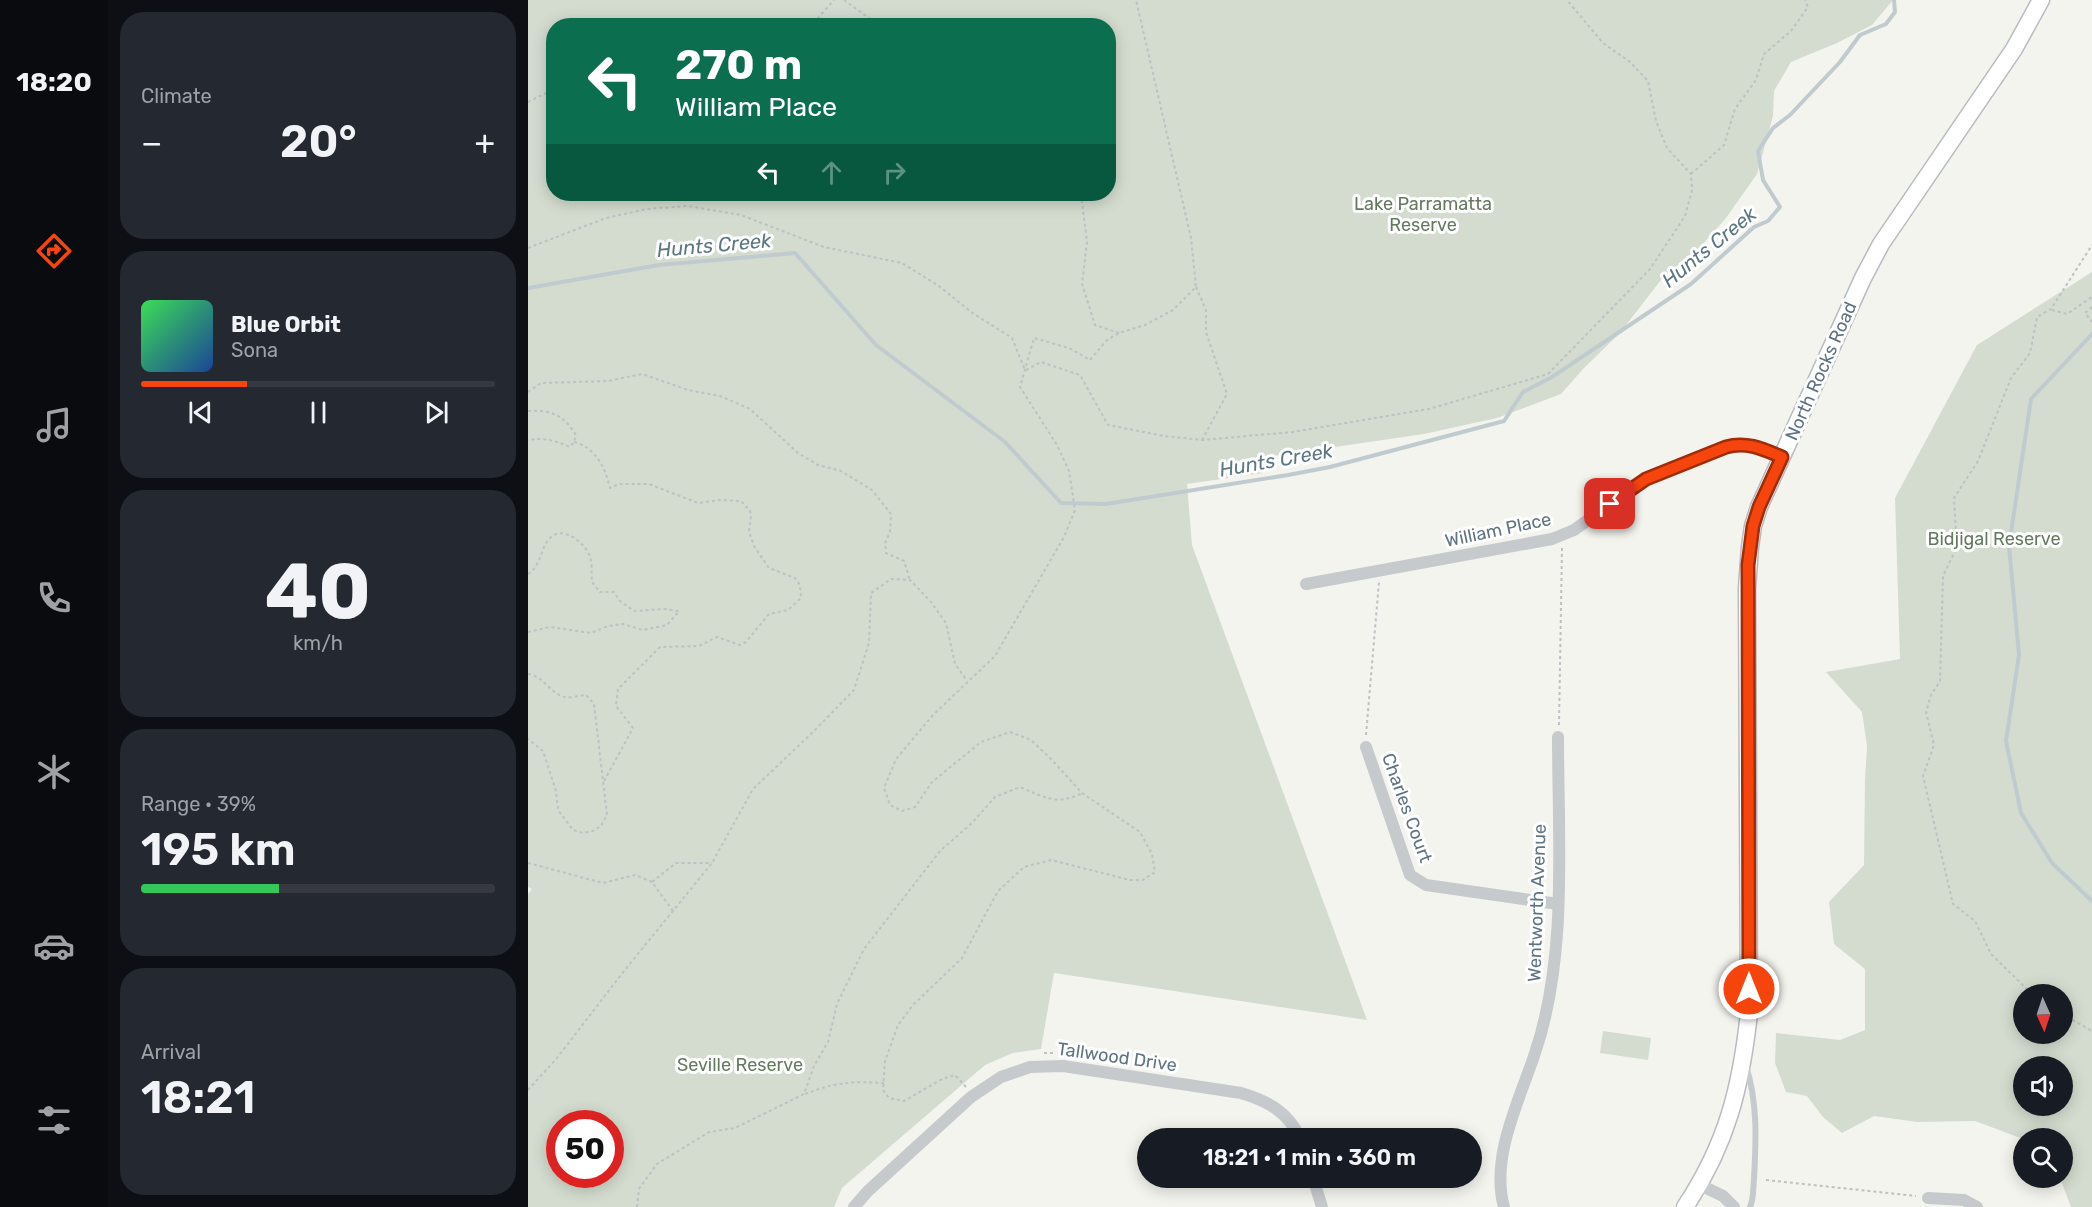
<!DOCTYPE html>
<meta charset="utf-8">
<style>
:root{--surface:#171b24;--page:#242831;--text:#f1f3f6;--muted:#9ea1a6;--line:#363941;--accent:#f6440d}
body{margin:0;font-family:Rubik,sans-serif;background:var(--page);color:var(--text);height:100vh;display:flex;flex-direction:column;font-size:22px;white-space:nowrap}
*{box-sizing:border-box;margin:0}
p{font-size:20px;color:var(--muted)}
.icon{flex:none;width:33px;height:33px;fill:none;stroke:currentColor;stroke-width:2;stroke-linecap:round;stroke-linejoin:round}
.map{position:relative;flex:1;overflow:hidden}
.details{display:flex;flex-direction:column;gap:12px;padding:12px;background:#0d0f14;width:420px}
.details>*{flex:none}
.top-card{position:absolute;left:18px;top:18px;width:570px;height:183px;border-radius:24px;box-shadow:0 3px 15px #0003;background:#0b6e4f;color:#fff;overflow:hidden}
.needle{width:39px;rotate:177deg}
.buttons{position:absolute;left:1485px;top:984px;display:grid;gap:12px}
.buttons a{display:grid;place-items:center;width:60px;height:60px;border-radius:50%;background:var(--surface);box-shadow:0 3px 15px #0003;font-size:30px}
.speed{position:absolute;left:18px;top:1110px;display:flex;gap:12px;font-size:30px;font-weight:700;text-align:center}
.speed>*{display:grid;place-content:center;width:78px;height:78px;border-radius:50%;background:var(--surface);box-shadow:0 3px 15px #0003;line-height:1}
.speed .limit{border:9px solid #d22;background:#fff;color:#111}
.pin{position:absolute;display:grid;place-items:center;width:51px;height:51px;color:#fff;margin:-26px;border-radius:12px;box-shadow:0 3px 9px #0006}
.me{position:absolute;width:66px;margin:-33px;rotate:0deg;stroke-linejoin:round;filter:drop-shadow(0 0 4px #0008)}
.turn{display:flex;align-items:center;gap:21px;height:126px;padding:0 30px;font-size:27px}
.turn .icon{width:78px;height:78px;stroke-width:2.5}
.turn b{display:block;font-size:42px;line-height:51px}
.lanes{display:flex;align-items:center;height:57px;padding:0 30px;background:#0003;justify-content:center;gap:30px;direction:ltr}
.lanes .off{opacity:.35}
.big{font-size:45px;font-weight:600;line-height:1.1}
.details .tile{flex:1;display:flex;flex-direction:column;justify-content:center;gap:9px;min-width:0;padding:0 21px;border-radius:24px;background:var(--page)}
.details .dial{align-items:center;gap:0}
.dial b{font-size:78px;line-height:1}
.song{display:flex;align-items:center;gap:18px}
.cover{width:72px;height:72px;border-radius:9px;background:linear-gradient(135deg,hsl(130 70% 55%),hsl(220 70% 35%))}
.played{height:6px;border-radius:3px;background:linear-gradient(90deg,var(--accent) 30%,var(--line) 30%)}
.keys{display:flex;justify-content:space-around;direction:ltr}
.heat{display:flex;justify-content:space-between;align-items:center;font-size:33px;direction:ltr}
.charge{height:9px;border-radius:4px;background:linear-gradient(90deg,#34c759 39%,var(--line) 0)}
.trip{position:absolute;left:609px;top:1128px;width:345px;height:60px;border-radius:30px;background:var(--surface);box-shadow:0 3px 15px #0003;font-weight:600;line-height:60px;text-align:center}
main{display:flex;flex:1;min-height:0}
.tabs{display:flex;flex-direction:column;width:108px;justify-content:space-around;align-items:center;background:#090b0e;color:var(--muted)}
.tabs .icon{width:42px;height:42px}
.tabs .on{color:var(--accent)}
.tabs b{font-size:27px;color:var(--text)}
.map>svg:first-child{display:block}
.green{fill:#d4dccf;fill-rule:evenodd}
.lines{fill:none;stroke-linecap:round;stroke-linejoin:round}
.stream{stroke:#c0cbd0;stroke-width:4}
.secondary-casing{stroke:#b6bcc0;stroke-width:19}
.path{stroke:#bec0c1;stroke-width:2;stroke-dasharray:3 3;stroke-linecap:butt}
.lane{stroke:#c7cacd;stroke-width:6}
.street{stroke:#c7cacd;stroke-width:12}
.secondary{stroke:#fff;stroke-width:16}
.route-casing{stroke:#a02c08;stroke-width:15}
.route{stroke:#f6440d;stroke-width:10}
.labels{text-anchor:middle;dominant-baseline:central;stroke-width:6;stroke-linejoin:round;paint-order:stroke}
.park-label{font-size:18px;fill:#647a5f;stroke:#fff}
.street-label{font-size:18px;fill:#5f7383;stroke:#fff}
.water-label{font-size:20px;font-style:italic;fill:#5b7782;stroke:#fff}
</style>
<main>
<nav class="tabs">
<b>18:20</b>
<svg class="icon on" aria-label="directions" viewBox="0 0 24 24"><path d="M12 3l9 9-9 9-9-9zM9 14v-3h6M13 9l2 2-2 2"/></svg>
<svg class="icon" aria-label="music" viewBox="0 0 24 24"><path d="M9 18V5l10-2v13"/><circle cx="6" cy="18" r="3"/><circle cx="16" cy="16" r="3"/></svg>
<svg class="icon" aria-label="phone" viewBox="0 0 24 24"><path d="M5 4h4l2 5-3 2q2 4 5 5l2-3 5 2v4C11 20 4 13 5 4z"/></svg>
<svg class="icon" aria-label="climate" viewBox="0 0 24 24"><path d="M12 3v18M4 7l16 10M4 17L20 7"/></svg>
<svg class="icon" aria-label="car" viewBox="0 0 24 24"><path d="M5 17H2v-5l4-1 3-4h7l3 4 3 1v5h-3M9 17h6M6 11h13"/><circle cx="7" cy="17" r="2"/><circle cx="17" cy="17" r="2"/></svg>
<svg class="icon" aria-label="filters" viewBox="0 0 24 24"><path d="M4 7h16M4 17h16"/><circle cx="9" cy="7" r="2"/><circle cx="15" cy="17" r="2"/></svg>
</nav>
<section class="details">
<div class="tile"><p>Climate</p>
<div class="heat"><a>−</a><b class="big">20°</b><a>+</a></div>
</div>
<div class="tile">
<div class="song"><i class="cover"></i><div><b>Blue Orbit</b><p>Sona</p></div></div>
<div class="played"></div>
<div class="keys"><svg class="icon" aria-label="previous" viewBox="0 0 24 24"><path d="M18 5L8 12l10 7zM5 5v14"/></svg><svg class="icon" aria-label="pause" viewBox="0 0 24 24"><path d="M8 5v14M16 5v14"/></svg><svg class="icon" aria-label="next" viewBox="0 0 24 24"><path d="M6 5l10 7-10 7zM19 5v14"/></svg></div>
</div>
<div class="tile dial"><b>40</b><p>km/h</p></div>
<div class="tile"><p>Range · 39%</p><b class="big">195 km</b><div class="charge"></div></div>
<div class="tile"><p>Arrival</p><b class="big">18:21</b></div>
</section>
<div class="map">
<svg width="1564" height="1207" viewBox="0 0 1564 1207">
<rect width="100%" height="100%" fill="#f4f4ef"/>
<g class="green">
<path d="M0,0H1365L1344,25L1309,43L1263,62L1246,91L1245,116L1229,174L1198,218L1168,252L1133,280L1091,334L1056,368L1033,394L969,418L896,434L731,458L735,473L659,484L664,545L839,1020L526,973L513,1049L485,1053L457,1065L314,1188L306,1207H0V894L4,889L0,887ZM26,26H580V194H26ZM32,1124H82V1174H32Z"/>
<path d="M1564,272V1207H1543L1532,1178H1534V1138L1495,1139L1447,1121L1389,1122L1346,1116L1314,1133L1295,1117L1279,1096L1258,1092L1247,1063L1248,1033L1312,1040L1337,1030V969L1306,944L1301,902L1336,865L1337,780L1339,746L1334,712L1298,672L1372,659L1367,498L1449,345ZM1534,994V1034H1496V994ZM1496,1066H1534V1106H1496Z"/>
<path d="M1075,1031L1123,1038L1120,1060L1072,1053Z"/>
</g>
<g class="lines">
<g class="stream">
<path d="M0,288L131,265L267,253L348,345L477,442L533,503L578,504L760,475L802,467L976,421L995,392L1024,377L1163,284L1226,227L1240,221L1252,207L1235,180L1230,151L1245,128L1262,115L1312,62L1332,35L1358,24L1367,12L1366,0"/>
<path d="M1564,334L1503,399L1481,546L1491,655L1478,741L1493,813L1524,863L1564,901"/>
</g>
<g class="secondary-casing">
<path id="secondary" d="M1157,1207C1199,1144 1213,1087 1221,1013L1219,588L1222,547L1225,526L1231,507L1335,278L1353,244L1486,49L1513,0"/>
</g>
<g class="path">
<path d="M316,0L352,26"/>
<path d="M242,26L267,24L290,18L306,0"/>
<path d="M0,102L26,89"/>
<path d="M1163,174L1196,145L1207,109L1228,80L1236,54L1263,31L1280,7L1277,0"/>
<path d="M553,194L559,242L554,284L567,325L591,333"/>
<path d="M0,248L78,218L119,209L160,206L213,215L296,247L374,263L411,286L443,312L484,338L497,370"/>
<path d="M668,287L678,310V332L699,394L674,440"/>
<path d="M1564,307L1557,313L1564,322"/>
<path d="M1524,310L1539,314L1564,297"/>
<path d="M498,370L513,362L552,375L580,425L636,436L674,440L765,432L901,409L1020,374L1122,269L1157,216L1164,190L1163,174L1139,148L1128,121L1120,81L1102,62L1075,43L1039,0"/>
<path d="M0,392L13,383L80,381L114,374L160,390L192,396L222,409L270,453L290,465L313,471L344,490L363,514L362,532L357,543L358,553L376,561L382,580"/>
<path d="M0,411C23,410 35,414 48,435L46,442L42,447C28,441 16,437 0,440"/>
<path d="M46,442C68,448 77,467 82,488L91,484H121L170,503L193,500L213,501L222,511L223,516L221,531L226,546L241,568L267,578L272,585L273,598L260,610L241,614L218,642L212,645L189,637L171,646L132,647L90,689L88,706L105,728L75,783"/>
<path d="M0,574C14,565 12,548 22,538C35,525 55,542 61,554C65,562 63,573 64,582L72,592H86L92,601L106,611L137,609L151,611L139,625L115,630L95,624L80,626L63,633L22,627L0,632"/>
<path d="M0,674C15,676 20,690 33,696C40,699 50,696 58,695L66,704L79,815L73,826L65,831L55,833L45,830L30,810L28,791L15,751L0,739"/>
<path d="M1031,725L1034,548"/>
<path d="M838,735L851,582"/>
<path d="M0,863L75,883L107,875L124,882"/>
<path d="M145,911L124,882L148,863H184"/>
<path d="M1504,994L1463,954L1447,921L1425,904L1395,776L1406,745L1398,712L1403,695L1412,681L1415,576L1429,547L1426,498L1450,461L1483,378L1502,353L1509,317L1523,309L1564,245"/>
<path d="M1534,1014L1564,1031"/>
<path d="M516,1053H528"/>
<path d="M438,1087L427,1075L414,1079L376,1101L361,1098L355,1090L357,1061L370,1025L384,1006L434,958L470,891L496,867L523,860L602,880H615L627,872L624,854L612,832L554,793L523,759L503,740L482,732L453,742L404,782L387,807L374,811L362,805L356,788L368,759L405,715L467,656L536,537L547,510L541,471L529,445L492,387L506,338L541,348L562,360L579,340L591,333L617,325L645,310L668,287L663,238L608,0"/>
<path d="M0,1090L29,1058L96,971L184,863L225,789L285,732L326,690L341,643L343,593L363,579L382,580L403,602L418,623L427,664L439,681"/>
<path d="M277,1094C308,1082 323,1081 356,1083"/>
<path d="M1238,1180L1388,1196"/>
<path d="M109,1207L111,1189L129,1164L181,1132L207,1128L276,1094L286,1066L300,1042L309,1004L336,949L412,851L444,823L467,797L492,787C515,797 530,806 554,793"/>
</g>
<path class="lane" d="M1218,1066C1230,1102 1228,1142 1226,1179C1225,1188 1226,1198 1222,1207"/>
<g class="street">
<path d="M778,584L1024,539L1046,530L1118,479L1209,444L1224,445L1254,457"/>
<path d="M838,747L882,875L898,885L1030,904"/>
<path d="M785,1178L794,1207"/>
<path d="M1172,1185L1195,1196L1206,1207"/>
<path d="M1400,1198L1436,1200L1449,1207"/>
<path d="M326,1207L340,1191L443,1097L473,1077L502,1067L535,1066L713,1093C740,1101 760,1112 772,1138"/>
<path d="M976,1207C962,1157 992,1099 1007,1053C1040,956 1030,839 1030,737"/>
</g>
<use href="#secondary" class="secondary"/>
</g>
<g class="lines">
<g class="route-casing">
<path id="route" d="M1082,504L1118,479L1198,447C1218,441 1235,449 1254,457L1231,507L1225,526L1220,565L1221,989"/>
</g>
<use href="#route" class="route"/>
</g>
<g class="labels">
<g class="park-label">
<text x="895" y="204">Lake Parramatta<tspan x="895" dy="21">Reserve</tspan></text>
<text x="1466" y="539">Bidjigal Reserve</text>
<text x="212" y="1065">Seville Reserve</text>
</g>
<g class="street-label">
<text transform="translate(1293 371) rotate(-66)">North Rocks Road</text>
<text transform="translate(970 530) rotate(-12)">William Place</text>
<text transform="translate(879 808) rotate(70)">Charles Court</text>
<text transform="translate(1009 903) rotate(-88)">Wentworth Avenue</text>
<text transform="translate(589 1057) rotate(8)">Tallwood Drive</text>
</g>
<g class="water-label">
<text transform="translate(186 245) rotate(-5)">Hunts Creek</text>
<text transform="translate(1181 247) rotate(-39)">Hunts Creek</text>
<text transform="translate(748 460) rotate(-10)">Hunts Creek</text>
</g>
</g>
</svg>
<div class="buttons">
<a><svg class="needle" viewBox="-14 -14 28 28"><path d="M0-13l5 13h-10z" fill="#e53935"/><path d="M0 13l5-13h-10z" fill="#9ea1a6"/></svg></a>
<a><svg class="icon" aria-label="sound" viewBox="0 0 24 24"><path d="M4 9h4l5-4v14l-5-4H4zM17 9q2 3 0 6"/></svg></a>
<a><svg class="icon" aria-label="search" viewBox="0 0 24 24"><circle cx="10" cy="10" r="6"/><path d="M15 15l6 6"/></svg></a>
</div>
<div class="speed"><div class="limit">50</div></div>
<div class="pin" style="left:1082px;top:504px;background:#d93025"><svg class="icon" aria-label="arrive" viewBox="0 0 24 24"><path d="M6 21V4h12l-3 4 3 4H6"/></svg></div>
<svg class="me" style="left:1221px;top:989px" viewBox="-20 -20 40 40"><circle r="17" fill="#f6440d" stroke="#fff" stroke-width="3"/><path d="M0-11L8 9 0 5-8 9z" fill="#fff"/></svg>
<div class="trip">18:21 · 1 min · 360 m</div>
<div class="top-card">
<div class="turn"><svg class="icon" aria-label="left" viewBox="0 0 24 24"><path d="M17 20v-9H6M10 6l-5 5 5 5"/></svg><div><b>270 m</b>William Place</div></div>
<div class="lanes"><svg class="icon" aria-label="left" viewBox="0 0 24 24"><path d="M17 20v-9H6M10 6l-5 5 5 5"/></svg><svg class="icon off" aria-label="ahead" viewBox="0 0 24 24"><path d="M12 20V5M6 11l6-6 6 6"/></svg><svg class="icon off" aria-label="right" viewBox="0 0 24 24"><path d="M7 20v-9h11M14 6l5 5-5 5"/></svg></div>
</div>
</div>
</main>
